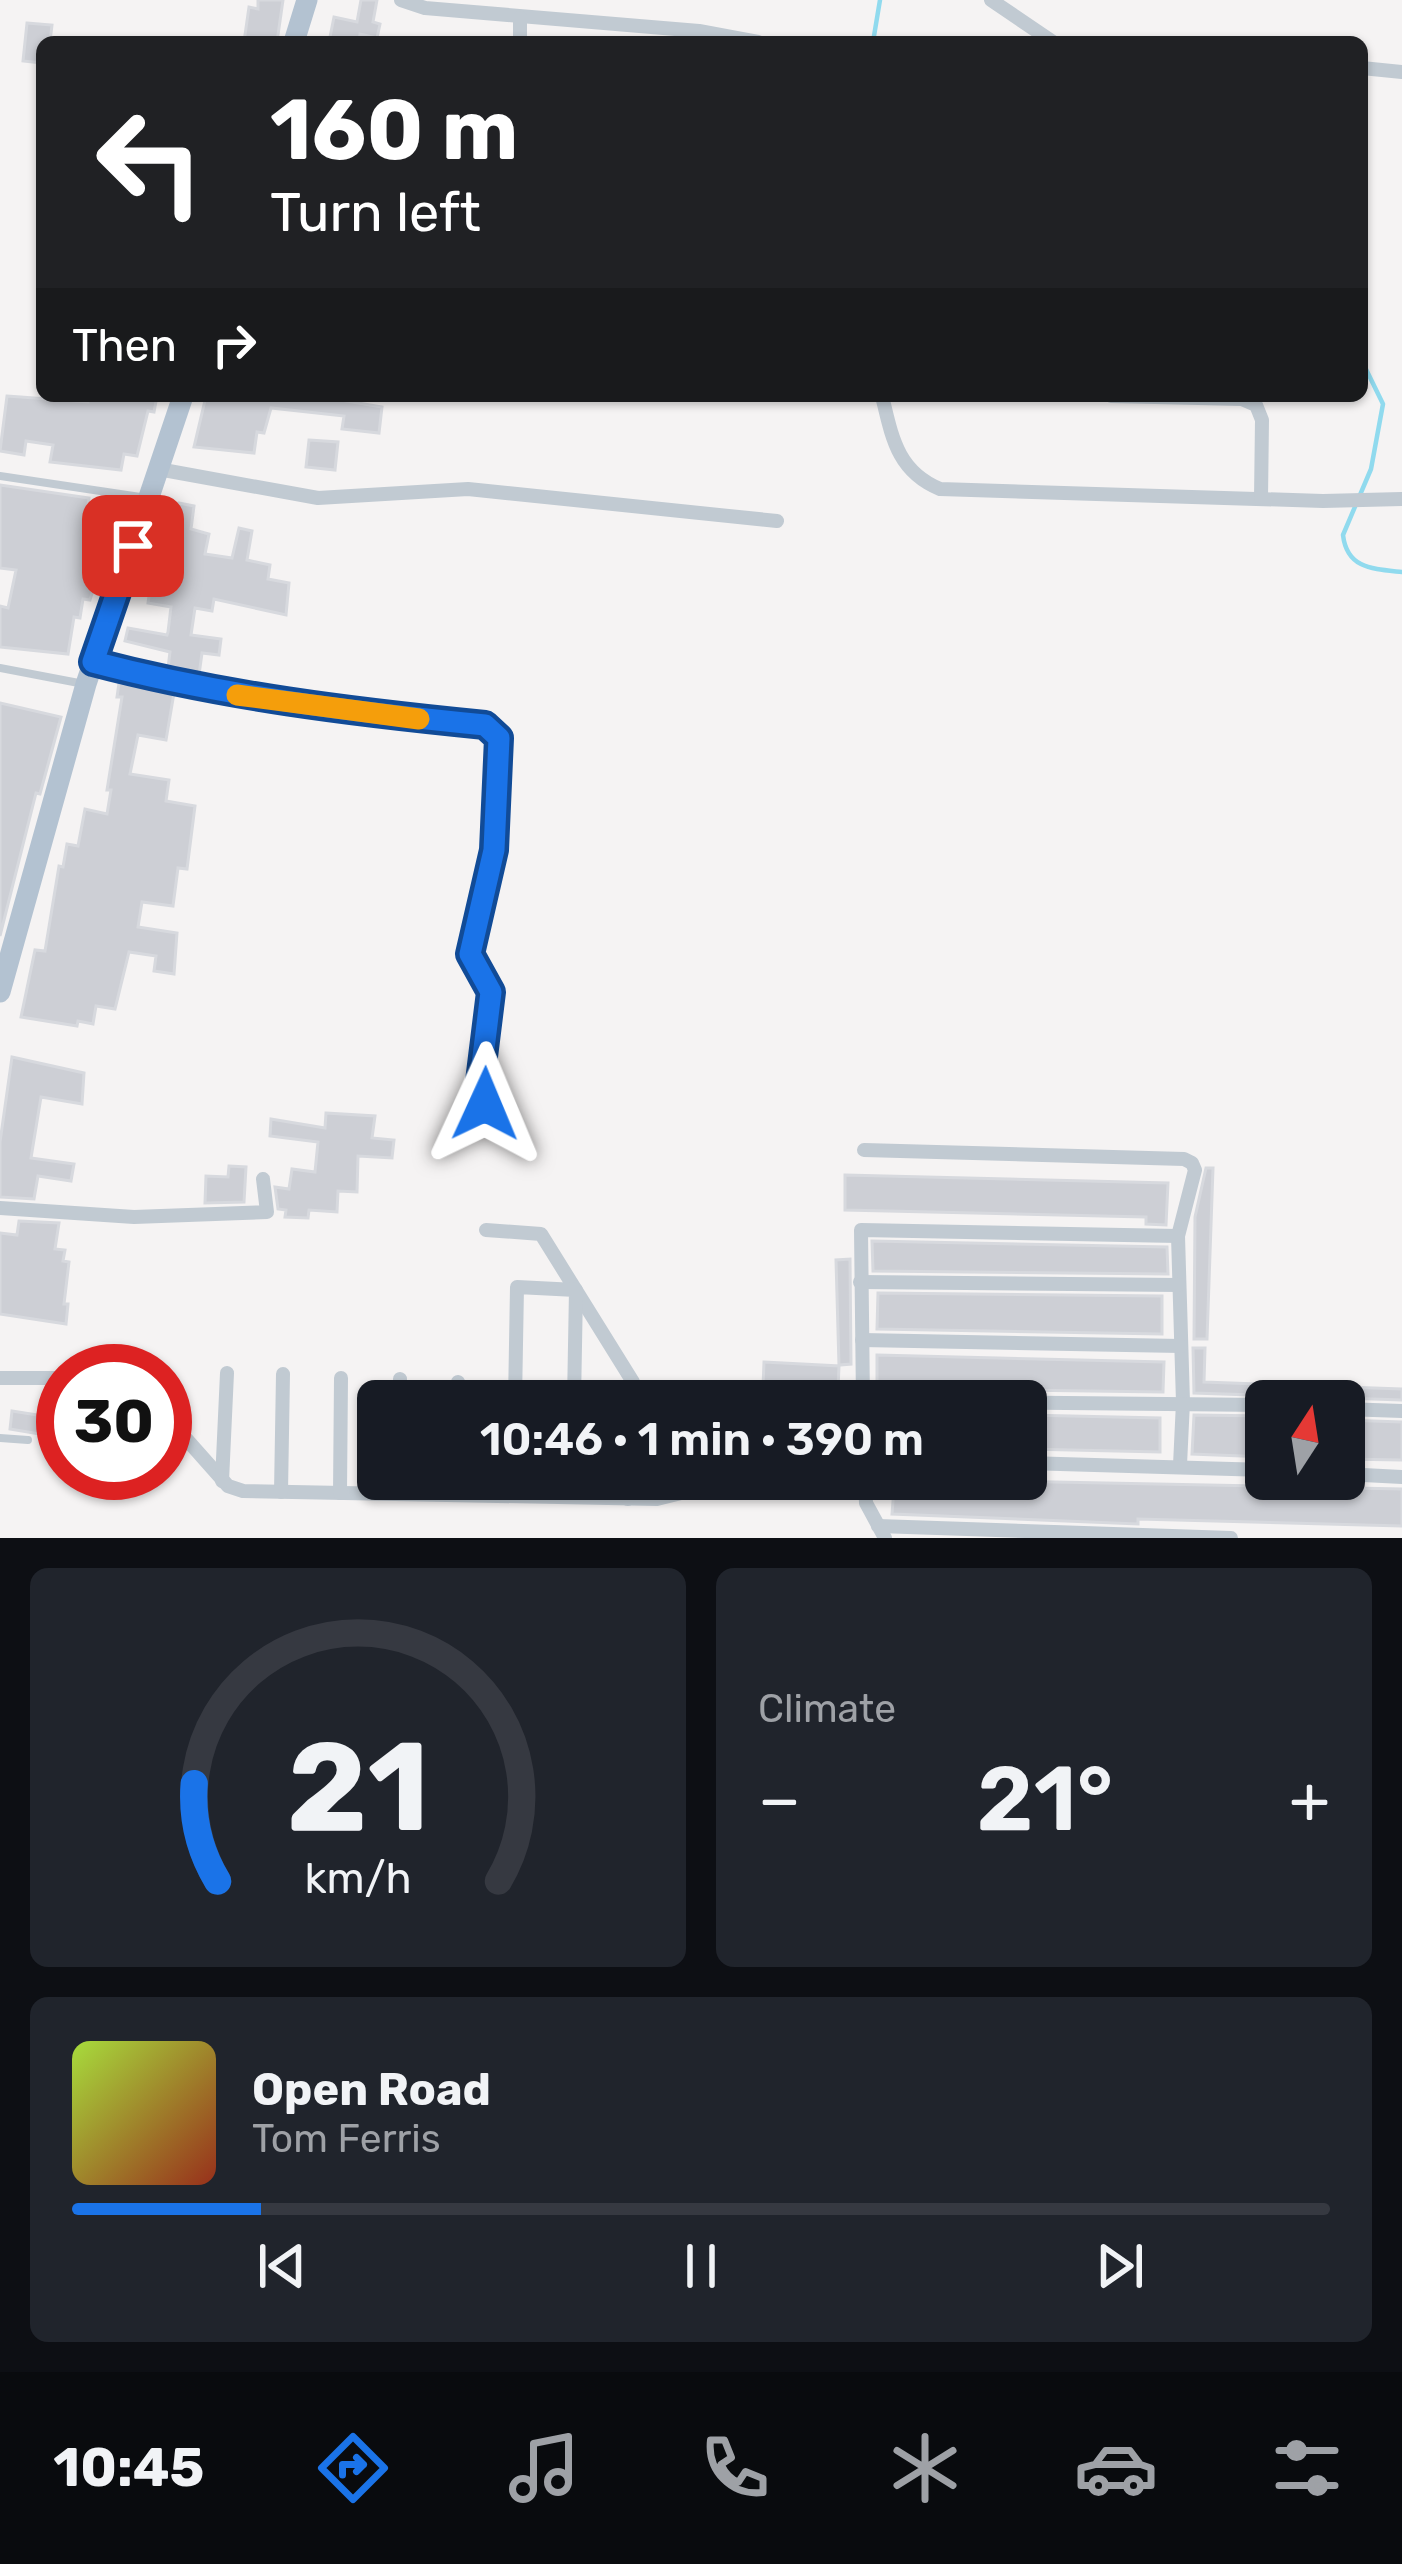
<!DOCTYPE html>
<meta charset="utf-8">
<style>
:root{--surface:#171b24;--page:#20242c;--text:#f1f3f6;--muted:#9ea1a6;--line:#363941;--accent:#1a73e8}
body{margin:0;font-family:Rubik,sans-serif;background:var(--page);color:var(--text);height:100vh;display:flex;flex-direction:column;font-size:45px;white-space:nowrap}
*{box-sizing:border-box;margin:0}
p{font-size:39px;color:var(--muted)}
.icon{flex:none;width:66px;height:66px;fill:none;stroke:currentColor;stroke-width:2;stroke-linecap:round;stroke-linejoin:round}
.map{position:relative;height:1538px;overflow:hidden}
.side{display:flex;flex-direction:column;gap:30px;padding:30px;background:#0d0f14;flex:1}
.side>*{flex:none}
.top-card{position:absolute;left:36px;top:36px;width:1332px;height:366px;border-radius:18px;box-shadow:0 3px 9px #0004;background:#202124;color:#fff;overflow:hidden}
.needle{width:78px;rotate:12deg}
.tools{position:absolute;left:1245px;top:1380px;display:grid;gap:24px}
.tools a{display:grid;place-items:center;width:120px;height:120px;border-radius:18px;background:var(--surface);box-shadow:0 3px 9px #0004;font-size:60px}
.speed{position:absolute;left:36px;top:1344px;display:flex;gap:24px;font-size:60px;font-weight:700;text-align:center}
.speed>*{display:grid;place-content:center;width:156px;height:156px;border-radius:50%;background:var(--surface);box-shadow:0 3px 9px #0004;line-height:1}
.speed .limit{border:18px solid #d22;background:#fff;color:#111}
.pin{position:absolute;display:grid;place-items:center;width:102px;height:102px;color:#fff;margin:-51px;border-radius:24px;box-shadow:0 6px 18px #0006}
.me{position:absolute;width:132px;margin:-66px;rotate:1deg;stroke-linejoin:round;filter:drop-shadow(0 0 9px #0008)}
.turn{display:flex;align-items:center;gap:42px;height:252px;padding:0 36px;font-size:54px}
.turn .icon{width:156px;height:156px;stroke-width:2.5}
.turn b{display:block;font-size:84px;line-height:102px}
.then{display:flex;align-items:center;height:114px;padding:0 36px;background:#0003;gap:24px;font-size:45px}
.big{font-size:90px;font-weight:600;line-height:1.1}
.side .tile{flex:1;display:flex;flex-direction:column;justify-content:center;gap:18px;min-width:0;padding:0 42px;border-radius:18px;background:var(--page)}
.side .dial{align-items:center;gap:0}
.dial svg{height:312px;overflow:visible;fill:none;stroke:var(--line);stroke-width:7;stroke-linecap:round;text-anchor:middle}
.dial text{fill:var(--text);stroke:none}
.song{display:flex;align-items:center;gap:36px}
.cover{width:144px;height:144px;border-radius:18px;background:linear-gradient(135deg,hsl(80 70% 55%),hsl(10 70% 35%))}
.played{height:12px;border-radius:6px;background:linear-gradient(90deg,var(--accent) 15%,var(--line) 15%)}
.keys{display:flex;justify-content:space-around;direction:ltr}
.heat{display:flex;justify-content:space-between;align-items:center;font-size:66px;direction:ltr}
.side .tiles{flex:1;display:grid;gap:30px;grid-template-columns:1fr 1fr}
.tile:last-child{grid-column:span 2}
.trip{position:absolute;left:357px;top:1380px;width:690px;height:120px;border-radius:18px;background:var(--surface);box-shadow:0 3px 9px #0004;font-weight:600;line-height:120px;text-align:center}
.menu{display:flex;height:192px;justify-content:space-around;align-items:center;background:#090b0e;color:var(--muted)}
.menu .icon{width:84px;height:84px}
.menu .active{color:var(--accent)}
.menu b{font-size:54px;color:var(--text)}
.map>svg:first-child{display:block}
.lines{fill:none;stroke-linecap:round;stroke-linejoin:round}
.stream{stroke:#90daee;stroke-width:4.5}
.building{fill:#cdcfd5;stroke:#d7d9de;stroke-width:3}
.service{stroke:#c1cad2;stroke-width:8}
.minor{stroke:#c1cad2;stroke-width:14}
.primary{stroke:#b3c2d1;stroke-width:21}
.route-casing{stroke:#114b97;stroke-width:30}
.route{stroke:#1a73e8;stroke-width:21}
.slow{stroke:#f59e0b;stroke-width:21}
</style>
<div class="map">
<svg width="1402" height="1538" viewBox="0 0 1402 1538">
<rect width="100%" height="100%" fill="#f5f3f3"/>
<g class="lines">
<g class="stream">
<path d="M873,42L880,0"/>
<path d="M1362,361L1383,404L1371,469L1343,535C1347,569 1373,569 1402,572"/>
</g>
</g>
<g class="building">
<path d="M258,0H283L277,42H244L249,7L258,9Z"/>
<path d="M361,0H377L373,22L380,24L377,38L360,34L359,42H329L334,17L357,22Z"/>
<path d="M27,23L52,25L50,42H42V63L23,61Z"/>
<path d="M7,396L88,402L89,396H157L154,412L148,411L137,456L124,454L121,470L50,462L53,445L26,441L24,455L0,451Z"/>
<path d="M206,396H317L382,407L379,433L342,429L344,416L271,408L264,433L257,432L254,453L194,447Z"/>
<path d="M309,440L338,442L335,470L306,467Z"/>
<path d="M0,485L89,498L88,506L111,510L107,560H102L90,600L83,599L80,618L74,617L68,654L0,647V606L8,608L16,570L0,568Z"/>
<path d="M179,503L194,506L191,529L209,534L205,554L232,558L239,528L252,531L247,560L270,565L268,579L289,583L286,615L214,599L212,611L195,608L191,635L221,639L219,655L202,653L199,675L168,668L170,652L125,641L128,628L167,635L168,632L171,607L148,603L152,575L147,574L153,546L161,548L165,525L175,526Z"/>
<path d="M119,683L174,693L166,740L138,735L130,774L169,780L166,801L195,806L187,869L178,868L173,906L142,902L138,927L177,933L174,974L154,971L156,956L129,952L115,1009L96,1006L93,1024L78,1021L77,1026L21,1017L35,950L45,951L59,866L63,867L67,844L78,846L85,809L107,814L111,790H107L122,697H117Z"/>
<path d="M0,703L61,717L40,794L36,793L0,936Z"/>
<path d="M12,1057L84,1073L82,1104L41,1097L31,1158L74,1164L71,1181L38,1176L34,1199L0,1197V1142Z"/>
<path d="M326,1113L375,1116L372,1138L394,1140L392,1158L358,1156L357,1192L338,1191L337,1212L309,1210L308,1218L285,1217L286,1210L278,1209L275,1187L289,1189L292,1169L315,1172L318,1142L270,1136L271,1119L325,1128Z"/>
<path d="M229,1166L246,1167L244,1202L205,1203L206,1176L228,1177Z"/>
<path d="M1206,1168H1213L1207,1339H1194L1195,1217Z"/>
<path d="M845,1175L1168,1183L1166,1225L1146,1224V1217L845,1210Z"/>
<path d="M19,1221L59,1223L55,1249L65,1250L63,1261L69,1262L64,1304H68L66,1324L0,1314V1233L17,1235Z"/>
<path d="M872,1241L1167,1247L1168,1274L873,1271Z"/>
<path d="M850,1259L851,1364L839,1365L836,1260Z"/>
<path d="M878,1293L1162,1296V1334L877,1329Z"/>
<path d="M1193,1348H1205L1204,1382L1402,1389V1400L1194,1393Z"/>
<path d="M877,1355L1164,1362L1163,1392L877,1388Z"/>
<path d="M764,1362L839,1366L838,1389L763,1387Z"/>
<path d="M12,1411L63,1419V1438L10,1429Z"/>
<path d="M1026,1415L1160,1418V1452L1027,1449Z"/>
<path d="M1194,1415L1266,1416V1457L1192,1454Z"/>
<path d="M1344,1420L1402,1422V1460L1344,1459Z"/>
<path d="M909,1479L1402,1489V1526L1138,1519V1524L892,1514L894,1488Z"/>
</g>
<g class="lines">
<g class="service">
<path d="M0,476L147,498"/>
<path d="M0,668L84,684"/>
<path d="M0,1438L28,1440"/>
</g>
<g class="minor">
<path d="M401,0L425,8L699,31L758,42"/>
<path d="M991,0L1053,42"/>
<path d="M520,18V42"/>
<path d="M1362,68L1402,72"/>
<path d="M882,396C892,437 897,471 940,489L1323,501L1402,499"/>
<path d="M1111,396L1242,399L1256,405L1262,420L1261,498"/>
<path d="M158,469L318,498L468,489L777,521"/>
<path d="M93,662L242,697L485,726L499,738L494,851L470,954L491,992L480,1081L485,1104"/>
<path d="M864,1150L1184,1159L1192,1163L1195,1170L1178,1236L1183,1402L1180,1465"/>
<path d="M0,1208L134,1217L267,1212L263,1179"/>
<path d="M486,1230L541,1234L633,1382L632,1401"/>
<path d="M860,1282L1179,1285"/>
<path d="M862,1340L1181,1346"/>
<path d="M0,1378H63"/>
<path d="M783,1400L1266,1405"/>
<path d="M399,1401L400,1379"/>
<path d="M457,1401L458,1382"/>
<path d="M515,1401L517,1287L576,1290L574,1401"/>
<path d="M863,1401L861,1230L1178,1236"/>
<path d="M1344,1409L1402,1411"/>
<path d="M165,1415L228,1486L243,1491L657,1499L738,1479"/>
<path d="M1026,1463L1266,1470"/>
<path d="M1344,1474L1402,1477"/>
<path d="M865,1479L866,1503L885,1538"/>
<path d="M222,1481L227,1373"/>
<path d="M281,1492L283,1374"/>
<path d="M340,1493L341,1378"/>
<path d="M628,1499L629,1479"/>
<path d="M878,1526L1231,1538"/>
</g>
<g class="primary">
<path d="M294,42L307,0"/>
<path d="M0,992L86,684L183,396"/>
</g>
</g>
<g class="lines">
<g class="route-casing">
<path id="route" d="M133,546L93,662C222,696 353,712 485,725L499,738L494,850L470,954L491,992L480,1081L485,1104"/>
</g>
<use href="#route" class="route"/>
<path class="slow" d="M237,695L419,719"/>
</g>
</svg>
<div class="tools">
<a><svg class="needle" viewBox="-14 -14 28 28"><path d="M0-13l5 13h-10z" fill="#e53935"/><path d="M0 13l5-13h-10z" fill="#9ea1a6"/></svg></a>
</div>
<div class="speed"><div class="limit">30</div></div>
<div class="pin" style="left:133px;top:546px;background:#d93025"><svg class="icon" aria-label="arrive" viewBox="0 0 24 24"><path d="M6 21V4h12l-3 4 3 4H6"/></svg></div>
<svg class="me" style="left:485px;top:1104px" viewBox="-20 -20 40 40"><path d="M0-17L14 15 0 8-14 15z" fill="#1a73e8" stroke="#fff" stroke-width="4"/></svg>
<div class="trip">10:46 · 1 min · 390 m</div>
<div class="top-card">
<div class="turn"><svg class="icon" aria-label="left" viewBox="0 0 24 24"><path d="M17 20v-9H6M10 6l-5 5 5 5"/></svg><div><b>160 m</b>Turn left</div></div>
<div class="then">Then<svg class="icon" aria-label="right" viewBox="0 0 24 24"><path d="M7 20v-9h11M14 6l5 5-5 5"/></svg></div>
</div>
</div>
<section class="side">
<div class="tiles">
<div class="tile dial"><svg viewBox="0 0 100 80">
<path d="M14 69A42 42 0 1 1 86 69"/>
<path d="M14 69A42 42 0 0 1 8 44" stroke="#1a73e8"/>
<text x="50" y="56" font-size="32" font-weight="700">21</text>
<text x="50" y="72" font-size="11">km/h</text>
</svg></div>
<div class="tile"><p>Climate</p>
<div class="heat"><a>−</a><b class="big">21°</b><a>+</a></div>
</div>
<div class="tile">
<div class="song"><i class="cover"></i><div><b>Open Road</b><p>Tom Ferris</p></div></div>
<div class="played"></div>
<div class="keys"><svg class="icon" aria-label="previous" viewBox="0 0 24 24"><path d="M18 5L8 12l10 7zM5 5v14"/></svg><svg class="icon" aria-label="pause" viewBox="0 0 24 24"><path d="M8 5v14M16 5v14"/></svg><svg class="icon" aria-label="next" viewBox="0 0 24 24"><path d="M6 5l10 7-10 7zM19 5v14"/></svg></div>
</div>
</div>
</section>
<nav class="menu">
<b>10:45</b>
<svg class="icon active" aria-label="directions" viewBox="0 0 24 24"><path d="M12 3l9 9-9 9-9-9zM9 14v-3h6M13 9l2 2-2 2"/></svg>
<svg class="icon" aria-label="music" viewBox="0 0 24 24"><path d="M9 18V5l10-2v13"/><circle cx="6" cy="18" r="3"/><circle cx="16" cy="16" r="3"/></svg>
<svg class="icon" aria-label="phone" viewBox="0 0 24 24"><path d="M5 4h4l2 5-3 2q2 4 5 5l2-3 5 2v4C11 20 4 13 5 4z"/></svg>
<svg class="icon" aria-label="climate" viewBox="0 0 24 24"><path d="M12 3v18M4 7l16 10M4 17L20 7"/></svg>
<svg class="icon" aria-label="car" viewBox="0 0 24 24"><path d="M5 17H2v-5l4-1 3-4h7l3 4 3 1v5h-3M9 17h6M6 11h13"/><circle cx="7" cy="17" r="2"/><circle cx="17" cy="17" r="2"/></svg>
<svg class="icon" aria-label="filters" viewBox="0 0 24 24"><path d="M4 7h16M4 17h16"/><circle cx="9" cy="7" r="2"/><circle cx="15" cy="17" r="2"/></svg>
</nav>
